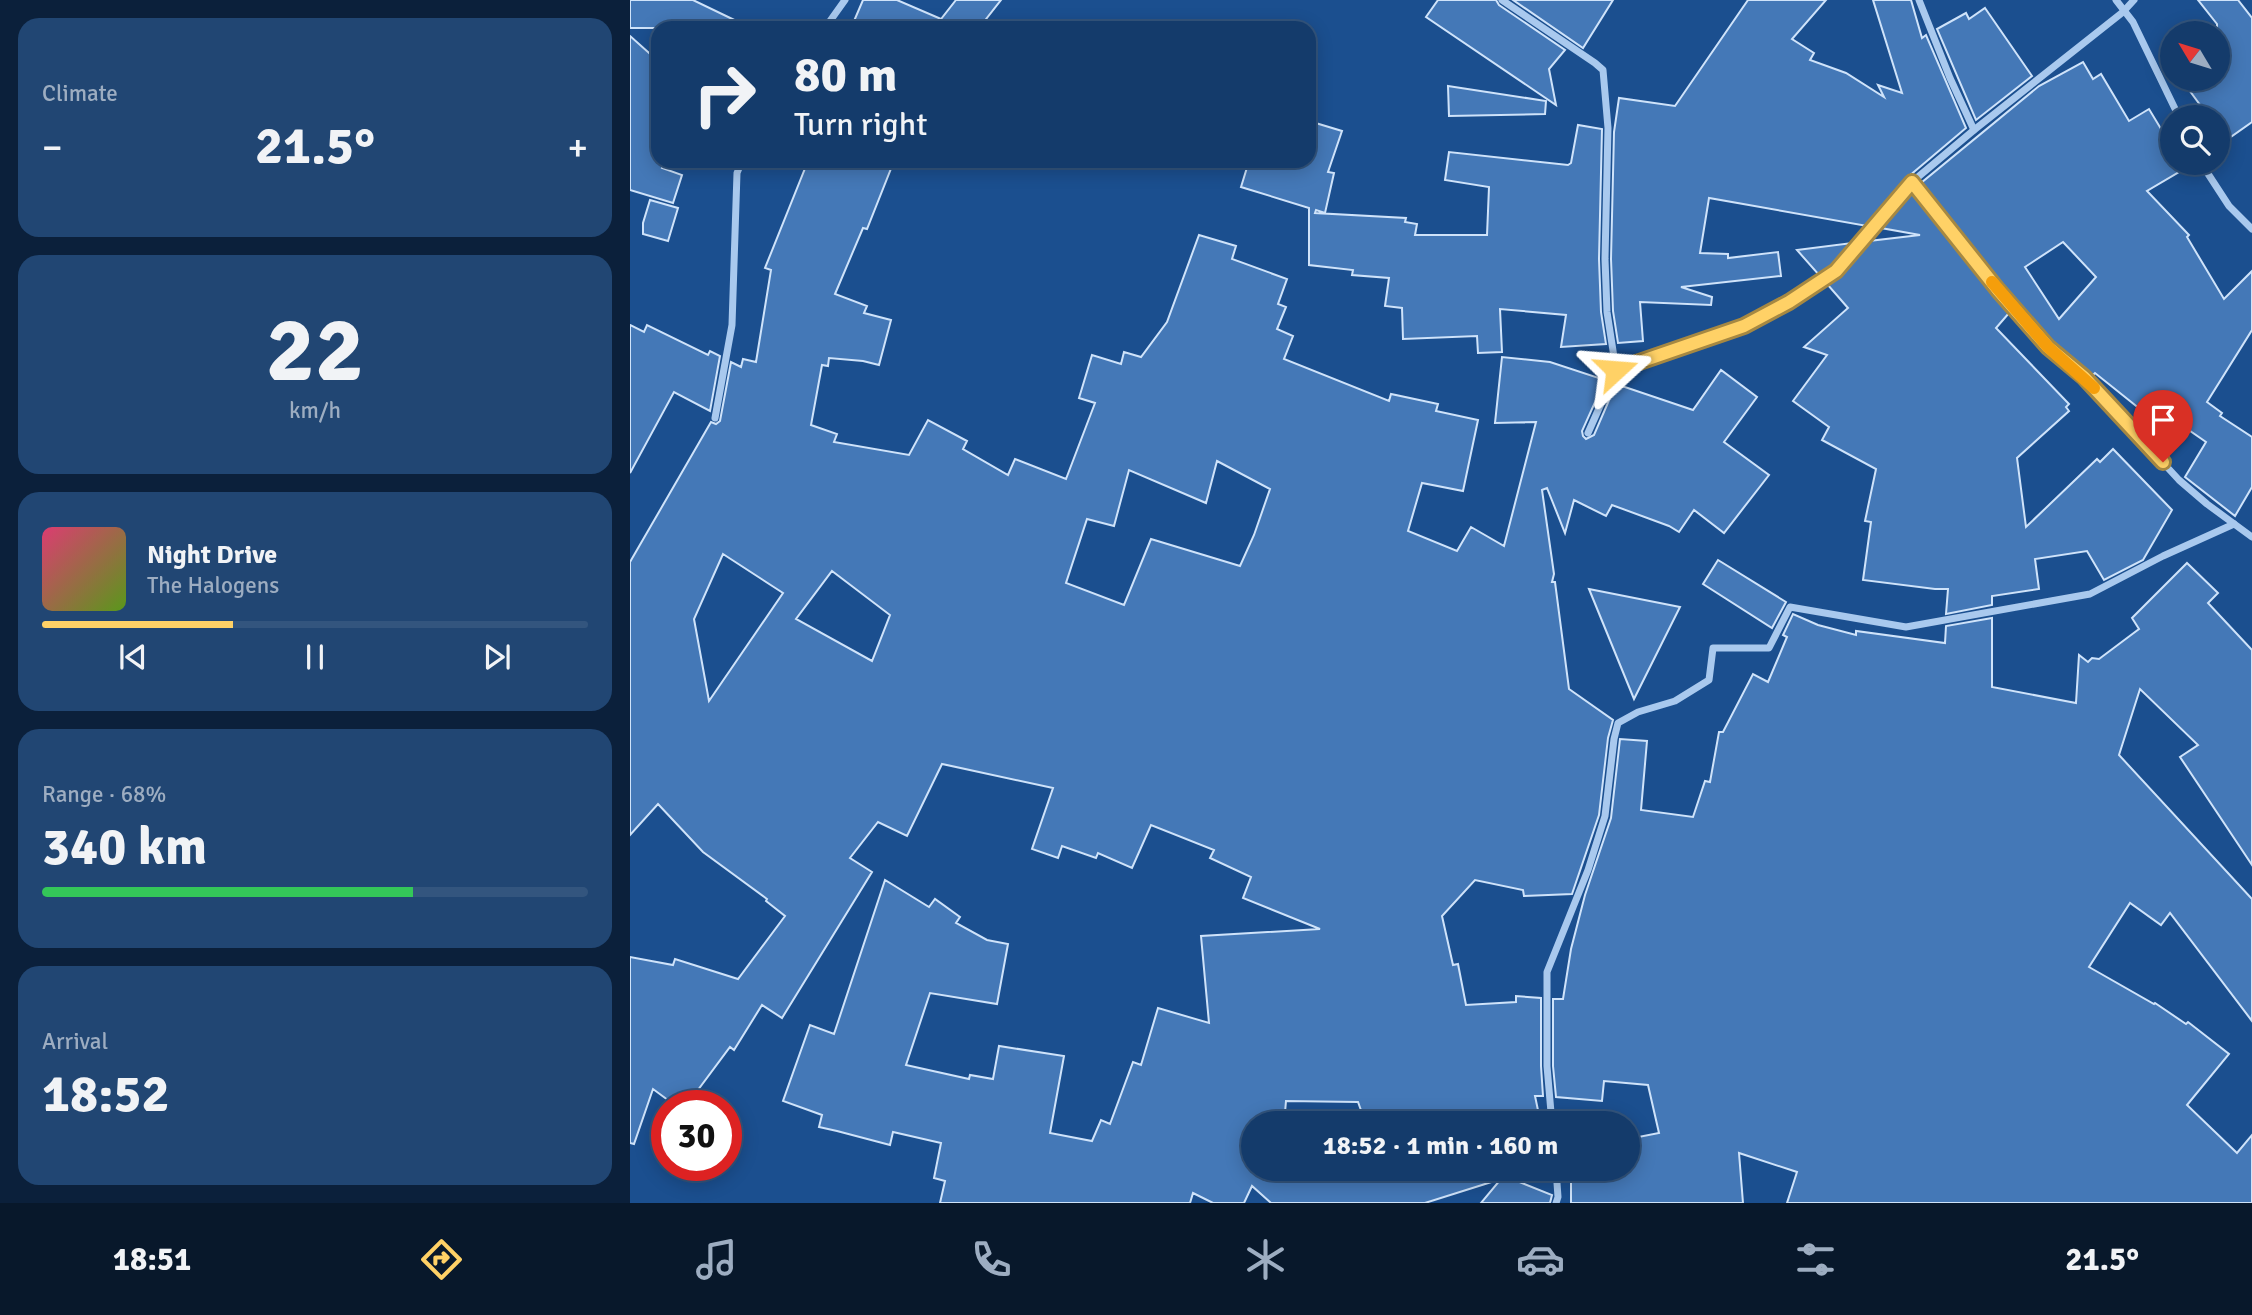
<!DOCTYPE html>
<meta charset="utf-8">
<style>
:root{--surface:#143b6b;--page:#214673;--text:#f1f3f6;--muted:#9dadc1;--line:#33557e;--accent:#ffd166}
body{margin:0;font-family:Signika,sans-serif;background:var(--page);color:var(--text);height:100vh;display:flex;flex-direction:column;font-size:26px;white-space:nowrap}
*{box-sizing:border-box;margin:0}
p{font-size:23px;color:var(--muted)}
.icon{flex:none;width:38px;height:38px;fill:none;stroke:currentColor;stroke-width:2;stroke-linecap:round;stroke-linejoin:round}
.map{position:relative;flex:1;overflow:hidden}
.panel{display:flex;flex-direction:column;gap:18px;padding:18px;background:#0b203b;width:630px}
.panel>*{flex:none}
.top-card{position:absolute;left:21px;top:21px;width:665px;height:147px;border-radius:21px;box-shadow:0 4px 18px #0003,0 0 0 2px var(--line);background:#143b6b;color:var(--text);overflow:hidden}
.needle{width:46px;rotate:308deg}
.buttons{position:absolute;left:1530px;top:21px;display:grid;gap:14px}
.buttons a{display:grid;place-items:center;width:70px;height:70px;border-radius:50%;background:var(--surface);box-shadow:0 4px 18px #0003,0 0 0 2px var(--line);font-size:35px}
.speed{position:absolute;left:21px;top:1090px;display:flex;gap:14px;font-size:35px;font-weight:700;text-align:center}
.speed>*{display:grid;place-content:center;width:91px;height:91px;border-radius:50%;background:var(--surface);box-shadow:0 4px 18px #0003,0 0 0 2px var(--line);line-height:1}
.speed .limit{border:10px solid #d22;background:#fff;color:#111}
.pin{position:absolute;display:grid;place-items:center;width:60px;height:60px;color:#fff;margin:-72px -30px;border-radius:50% 50% 50% 0;rotate:-45deg;box-shadow:0 0 7px #0007}
.pin .icon{rotate:45deg}
.me{position:absolute;width:77px;margin:-38px;rotate:71deg;stroke-linejoin:round;filter:drop-shadow(0 0 5px #0008)}
.turn{display:flex;align-items:center;gap:24px;height:147px;padding:0 28px;font-size:32px}
.turn .icon{width:91px;height:91px;stroke-width:2.5}
.turn b{display:block;font-size:49px;line-height:60px}
.big{font-size:52px;font-weight:700;line-height:1.1}
.panel .card{flex:1;display:flex;flex-direction:column;justify-content:center;gap:10px;min-width:0;padding:0 24px;border-radius:21px;background:var(--page)}
.panel .dial{align-items:center;gap:0}
.dial b{font-size:91px;line-height:1}
.song{display:flex;align-items:center;gap:21px}
.cover{width:84px;height:84px;border-radius:10px;background:linear-gradient(135deg,hsl(340 70% 55%),hsl(90 70% 35%))}
.played{height:7px;border-radius:4px;background:linear-gradient(90deg,var(--accent) 35%,var(--line) 35%)}
.keys{display:flex;justify-content:space-around;direction:ltr}
.heat{display:flex;justify-content:space-between;align-items:center;font-size:38px;direction:ltr}
.charge{height:10px;border-radius:5px;background:linear-gradient(90deg,#34c759 68%,var(--line) 0)}
.trip{position:absolute;left:611px;top:1111px;width:399px;height:70px;border-radius:35px;background:var(--surface);box-shadow:0 4px 18px #0003,0 0 0 2px var(--line);font-weight:700;line-height:70px;text-align:center}
.tab-bar{display:flex;height:112px;justify-content:space-around;align-items:center;background:#08182b;color:var(--muted)}
.tab-bar .icon{width:49px;height:49px}
.tab-bar .active{color:var(--accent)}
.tab-bar b{font-size:32px;color:var(--text)}
main{display:flex;flex:1;min-height:0}
.map>svg:first-child{display:block}
.building{fill:#4478b7;stroke:#cfe3fa;stroke-width:2;fill-rule:evenodd}
.lines{fill:none;stroke-linecap:round;stroke-linejoin:round}
.minor{stroke:#a9c9ee;stroke-width:7}
.route-casing{stroke:#a68842;stroke-width:18}
.route{stroke:#ffd166;stroke-width:12}
.slow{stroke:#f59e0b;stroke-width:12}
</style>
<main>
<section class="panel">
<div class="card"><p>Climate</p>
<div class="heat"><a>−</a><b class="big">21.5°</b><a>+</a></div>
</div>
<div class="card dial"><b>22</b><p>km/h</p></div>
<div class="card">
<div class="song"><i class="cover"></i><div><b>Night Drive</b><p>The Halogens</p></div></div>
<div class="played"></div>
<div class="keys"><svg class="icon" aria-label="previous" viewBox="0 0 24 24"><path d="M18 5L8 12l10 7zM5 5v14"/></svg><svg class="icon" aria-label="pause" viewBox="0 0 24 24"><path d="M8 5v14M16 5v14"/></svg><svg class="icon" aria-label="next" viewBox="0 0 24 24"><path d="M6 5l10 7-10 7zM19 5v14"/></svg></div>
</div>
<div class="card"><p>Range · 68%</p><b class="big">340 km</b><div class="charge"></div></div>
<div class="card"><p>Arrival</p><b class="big">18:52</b></div>
</section>
<div class="map">
<svg width="1622" height="1203" viewBox="0 0 1622 1203">
<rect width="100%" height="100%" fill="#1b4f8f"/>
<g class="building">
<path d="M0,0H63L121,28H0Z"/>
<path d="M233,0H267L311,19L326,0H371L349,28H221Z"/>
<path d="M808,0H866L869,5L935,50L919,69L926,105L796,17Z"/>
<path d="M883,0H983L953,48Z"/>
<path d="M1118,0H1196L1162,39L1184,53L1180,60L1216,73L1254,97L1248,85L1272,93L1243,0H1281L1292,38L1296,35L1336,128L1278,177L1237,226L1079,198L1070,253L1098,254V258L1148,252L1151,276L1051,287L1082,297L1081,305L1010,302L1013,341L988,343L983,311L981,259L984,132L989,98L1045,106Z"/>
<path d="M1568,0H1608L1622,18V122L1595,141L1587,129V117H1579L1551,79H1587V24Z"/>
<path d="M1355,8L1402,76L1346,120L1307,29L1336,13L1339,19Z"/>
<path d="M0,36L28,61V161H35L32,168L52,175L43,203L0,190Z"/>
<path d="M1453,62L1463,79L1471,74L1499,121L1519,109L1542,147V163H1551L1554,169L1517,191L1559,235L1557,237L1594,299L1622,271V330L1577,402L1592,413L1590,416L1622,437V487L1605,516L1555,477L1576,442L1537,415L1530,425L1465,373L1463,375L1422,343L1373,286L1291,183L1409,86ZM1433,242L1466,277L1429,319L1395,267Z"/>
<path d="M818,86L916,101L915,114L819,116Z"/>
<path d="M679,121L712,131L698,172L704,173L695,213L686,210L685,213L776,218L775,222L787,224L785,235H857L859,187L815,180L819,152L938,165L941,163L948,125L972,129L969,259L971,312L976,344L931,347L936,315L870,309L872,352L848,353L847,336L773,339L772,308L755,306L759,278L722,275L723,270L679,265V208L611,187L619,161H679Z"/>
<path d="M178,161H264L237,229L233,228L205,294L237,306L234,313L261,320L249,365L233,361L199,358L198,366L192,365L181,425L207,434L204,442L279,455L298,420L337,441L333,449L378,475L385,459L436,479L465,403L449,398L462,355L491,364L494,352L511,357L537,322L569,235L606,246L602,259L657,279L648,304L656,307L647,329L663,336L654,359L759,401L761,394L808,404L806,411L848,420L833,491L792,483L778,531L827,551L841,527L874,546L906,422L865,423L872,357L920,362L975,380L952,431L953,436L956,439L964,435L986,384L1063,410L1091,370L1127,397L1094,442L1139,475L1094,533L1064,510L1049,532L1039,526L982,505L976,516L944,500L935,533L917,488L912,490L924,574L922,582H925L939,689L983,720L978,738L969,815L942,894L894,896L893,890L845,880L812,916L823,965L828,964L836,1005L886,1002V996L911,998V1066L913,1096H905L909,1115L907,1116L908,1124H736L728,1102L656,1101L654,1124H623V1169H882L883,1175L877,1177L922,1195L920,1203H851L871,1179L795,1203H641L622,1186L614,1203H583L563,1193L560,1203H310L315,1181L304,1178L311,1143L263,1132L260,1145L207,1131L189,1127L192,1115L153,1101L180,1025L204,1034L255,880L299,907L305,899L330,917L326,923L357,940L378,944L367,1004L300,993L276,1065L339,1079L340,1075L363,1079L369,1046L434,1056L420,1133L462,1141L471,1120L480,1124L503,1062L511,1065L528,1008L579,1023L571,936L690,929L613,898L621,877L580,858L584,850L521,825L502,868L468,853L466,858L432,846L428,858L402,849L423,788L312,764L277,836L248,822L220,858L242,872L152,1018L132,1005L104,1050L100,1047L56,1106H46L23,1089L4,1144L0,1143V957L43,965L45,959L108,979L155,916L136,901L137,899L73,852L28,804L0,835V562L81,422L86,424L90,421L101,362L111,367L113,359L126,362L141,270L135,268ZM587,461L640,489L624,535L610,566L521,539L494,605L436,583L457,519L484,526L499,470L576,503ZM93,554L153,593L79,701L64,619ZM202,571L260,615L242,661L166,619Z"/>
<path d="M1282,192L1382,316L1379,313L1366,328L1439,404L1436,407L1439,411L1387,458L1396,527L1467,459L1470,462L1483,449L1542,510L1513,560L1474,580L1457,551L1405,559L1409,589L1362,596V605L1316,614L1318,589H1305L1233,580L1241,522L1235,521L1246,469L1192,440L1199,427L1163,401L1197,355L1174,347L1218,308L1197,284L1210,275L1239,241L1290,235L1251,228Z"/>
<path d="M20,200L48,208L38,241L13,234V223Z"/>
<path d="M1222,243L1202,266L1189,275L1167,250Z"/>
<path d="M0,325L14,332L17,325L78,355L80,351L90,356L80,411L44,392L0,473Z"/>
<path d="M1088,560L1156,602L1142,628L1073,584Z"/>
<path d="M1557,563L1588,593L1578,603L1622,650V865L1550,757L1568,745L1510,689L1489,755L1622,899V1021L1540,913L1531,925L1500,903L1459,967L1524,1004L1525,1003L1556,1024L1558,1022L1599,1054L1557,1105L1607,1153L1622,1135V1203H1157L1167,1172L1109,1153L1113,1203H941V1169H998V1139L1029,1133L1018,1085L974,1081L972,1101L926,1097L923,1066V999H933L941,949L955,895L981,818L990,739L1017,741L1011,810L1063,817L1075,781L1080,782L1089,732H1093L1123,674L1138,682L1157,637L1153,635L1163,614L1188,625L1226,635V631L1315,643L1316,626L1362,618V687L1446,703L1449,655L1458,662L1462,658L1469,659L1509,629L1502,618Z"/>
<path d="M959,589L1050,607L1004,699Z"/>
</g>
<g class="lines">
<g class="minor">
<path d="M872,0L965,63L973,70L978,128L975,259L977,312L986,370L958,433"/>
<path d="M1289,0L1320,78L1344,130"/>
<path d="M1486,0L1503,22L1549,117"/>
<path d="M195,28L215,0"/>
<path d="M1571,163L1599,206L1622,229"/>
<path d="M1282,182L1368,290L1418,347L1454,377L1549,480L1577,504L1622,537"/>
<path d="M986,370L1113,326L1159,302L1206,271L1282,182L1344,130L1493,12L1504,0"/>
<path d="M85,418L102,325L107,173L112,161"/>
<path d="M922,1124L917,1066V972L958,870L975,816L984,739L988,723L1008,712L1045,701L1079,680L1083,648H1139L1160,607L1276,627L1460,594L1533,556L1604,524"/>
<path d="M926,1169L928,1197L926,1203"/>
</g>
</g>
<g class="lines">
<g class="route-casing">
<path id="route" d="M986,370L1114,326L1159,302L1206,271L1282,182L1368,290L1418,347L1454,377L1533,462"/>
</g>
<use href="#route" class="route"/>
<path class="slow" d="M1362,282L1418,347L1464,388"/>
</g>
</svg>
<div class="buttons">
<a><svg class="needle" viewBox="-14 -14 28 28"><path d="M0-13l5 13h-10z" fill="#e53935"/><path d="M0 13l5-13h-10z" fill="#9dadc1"/></svg></a>
<a><svg class="icon" aria-label="search" viewBox="0 0 24 24"><circle cx="10" cy="10" r="6"/><path d="M15 15l6 6"/></svg></a>
</div>
<div class="speed"><div class="limit">30</div></div>
<div class="pin" style="left:1533px;top:462px;background:#d93025"><svg class="icon" aria-label="arrive" viewBox="0 0 24 24"><path d="M6 21V4h12l-3 4 3 4H6"/></svg></div>
<svg class="me" style="left:986px;top:370px" viewBox="-20 -20 40 40"><path d="M0-17L14 15 0 8-14 15z" fill="#ffd166" stroke="#fff" stroke-width="4"/></svg>
<div class="trip">18:52 · 1 min · 160 m</div>
<div class="top-card">
<div class="turn"><svg class="icon" aria-label="right" viewBox="0 0 24 24"><path d="M7 20v-9h11M14 6l5 5-5 5"/></svg><div><b>80 m</b>Turn right</div></div>
</div>
</div>
</main>
<nav class="tab-bar">
<b>18:51</b>
<svg class="icon active" aria-label="directions" viewBox="0 0 24 24"><path d="M12 3l9 9-9 9-9-9zM9 14v-3h6M13 9l2 2-2 2"/></svg>
<svg class="icon" aria-label="music" viewBox="0 0 24 24"><path d="M9 18V5l10-2v13"/><circle cx="6" cy="18" r="3"/><circle cx="16" cy="16" r="3"/></svg>
<svg class="icon" aria-label="phone" viewBox="0 0 24 24"><path d="M5 4h4l2 5-3 2q2 4 5 5l2-3 5 2v4C11 20 4 13 5 4z"/></svg>
<svg class="icon" aria-label="climate" viewBox="0 0 24 24"><path d="M12 3v18M4 7l16 10M4 17L20 7"/></svg>
<svg class="icon" aria-label="car" viewBox="0 0 24 24"><path d="M5 17H2v-5l4-1 3-4h7l3 4 3 1v5h-3M9 17h6M6 11h13"/><circle cx="7" cy="17" r="2"/><circle cx="17" cy="17" r="2"/></svg>
<svg class="icon" aria-label="filters" viewBox="0 0 24 24"><path d="M4 7h16M4 17h16"/><circle cx="9" cy="7" r="2"/><circle cx="15" cy="17" r="2"/></svg>
<b>21.5°</b>
</nav>
